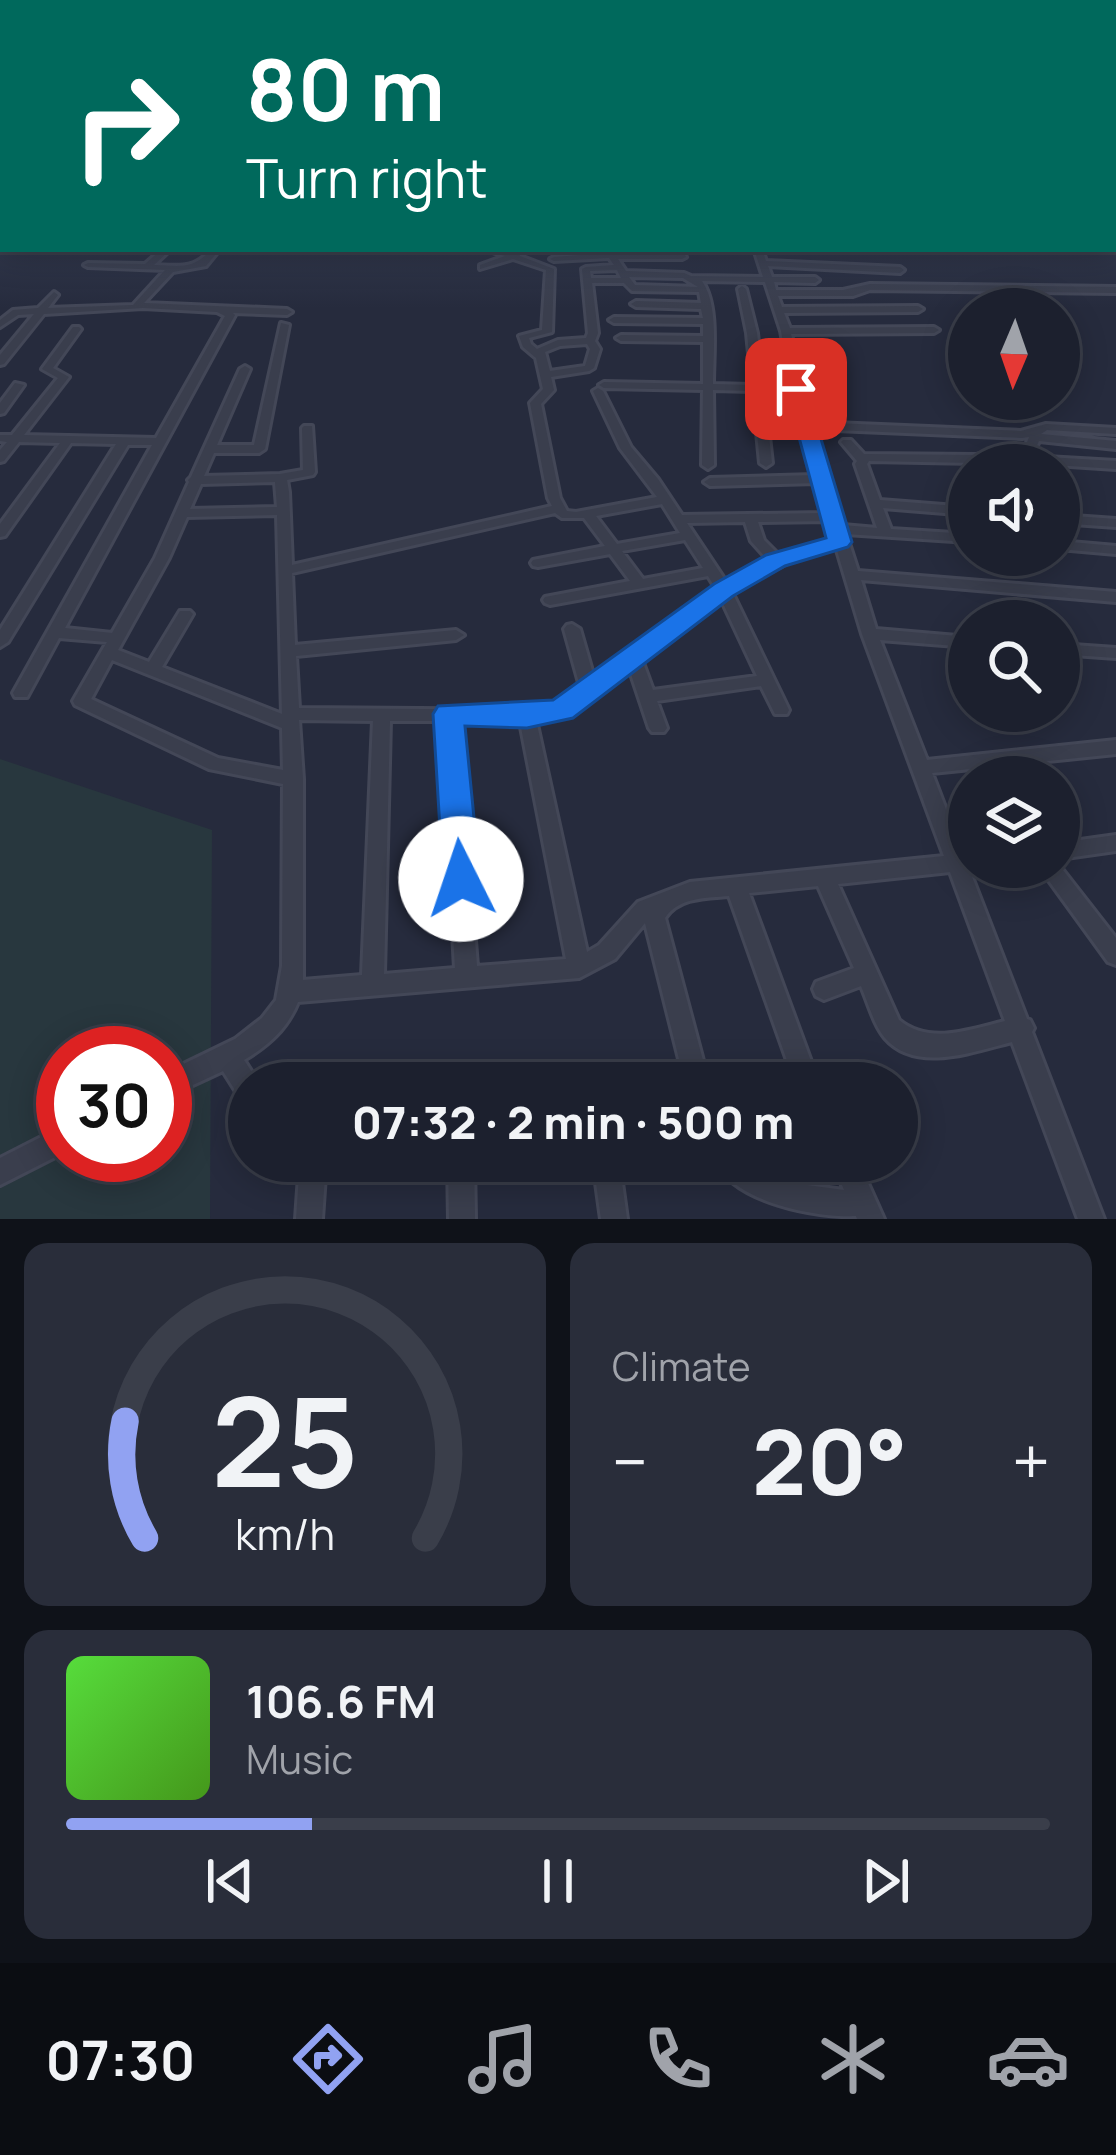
<!DOCTYPE html>
<meta charset="utf-8">
<style>
:root{--surface:#1c202e;--page:#292d3a;--text:#f1f3f6;--muted:#a0a3aa;--line:#3a3e4a;--accent:#91a2f2}
body{margin:0;font-family:Manrope,sans-serif;background:var(--page);color:var(--text);height:100vh;display:flex;flex-direction:column;font-size:45px;white-space:nowrap}
*{box-sizing:border-box;margin:0}
p{font-size:39px;color:var(--muted)}
.icon{flex:none;width:66px;height:66px;fill:none;stroke:currentColor;stroke-width:2;stroke-linecap:round;stroke-linejoin:round}
.map{position:relative;height:1219px;overflow:hidden}
.panel{display:flex;flex-direction:column;gap:24px;padding:24px;background:#0f1219;flex:1}
.panel>*{flex:none}
.banner{position:absolute;left:0px;top:0px;width:1116px;height:252px;box-shadow:0 6px 30px #0003,0 0 0 3px var(--line);background:#00695c;color:#fff;overflow:hidden}
.needle{width:78px;rotate:182deg}
.controls{position:absolute;left:948px;top:288px;display:grid;gap:24px}
.controls a{display:grid;place-items:center;width:132px;height:132px;border-radius:50%;background:var(--surface);box-shadow:0 6px 30px #0003,0 0 0 3px var(--line);font-size:60px}
.speed{position:absolute;left:36px;top:1026px;display:flex;gap:24px;font-size:60px;font-weight:700;text-align:center}
.speed>*{display:grid;place-content:center;width:156px;height:156px;border-radius:50%;background:var(--surface);box-shadow:0 6px 30px #0003,0 0 0 3px var(--line);line-height:1}
.speed .limit{border:18px solid #d22;background:#fff;color:#111}
.pin{position:absolute;display:grid;place-items:center;width:102px;height:102px;color:#fff;margin:-51px;border-radius:24px;box-shadow:0 6px 18px #0006}
.me{position:absolute;width:132px;margin:-66px;rotate:356deg;stroke-linejoin:round;filter:drop-shadow(0 0 9px #0008)}
.turn{display:flex;align-items:center;gap:42px;height:252px;padding:0 48px;font-size:54px}
.turn .icon{width:156px;height:156px;stroke-width:2.5}
.turn b{display:block;font-size:84px;line-height:102px}
.big{font-size:90px;font-weight:800;line-height:1.1}
.panel .widget{flex:1;display:flex;flex-direction:column;justify-content:center;gap:18px;min-width:0;padding:0 42px;border-radius:24px;background:var(--page)}
.panel .dial{align-items:center;gap:0}
.dial svg{height:312px;overflow:visible;fill:none;stroke:var(--line);stroke-width:7;stroke-linecap:round;text-anchor:middle}
.dial text{fill:var(--text);stroke:none}
.song{display:flex;align-items:center;gap:36px}
.cover{width:144px;height:144px;border-radius:18px;background:linear-gradient(135deg,hsl(110 70% 55%),hsl(100 70% 35%))}
.played{height:12px;border-radius:6px;background:linear-gradient(90deg,var(--accent) 25%,var(--line) 25%)}
.keys{display:flex;justify-content:space-around;direction:ltr}
.heat{display:flex;justify-content:space-between;align-items:center;font-size:66px;direction:ltr}
.panel .tiles{flex:1;display:grid;gap:24px;grid-template-columns:1fr 1fr}
.widget:last-child{grid-column:span 2}
.trip{position:absolute;left:228px;top:1062px;width:690px;height:120px;border-radius:60px;background:var(--surface);box-shadow:0 6px 30px #0003,0 0 0 3px var(--line);font-weight:800;line-height:120px;text-align:center}
.dock{display:flex;height:192px;justify-content:space-around;align-items:center;background:#0b0d12;color:var(--muted)}
.dock .icon{width:84px;height:84px}
.dock .current{color:var(--accent)}
.dock b{font-size:54px;color:var(--text)}
.map>svg:first-child{display:block}
.green{fill:#28373e;fill-rule:evenodd}
.lines{fill:none;stroke-linecap:round;stroke-linejoin:round}
.street-casing{stroke:#434757;stroke-width:6}
.secondary-casing{stroke:#434757;stroke-width:6}
.street{fill:#3a3e4d;fill-rule:evenodd}
.secondary{fill:#484c60;fill-rule:evenodd}
.route{fill:#1a73e8;stroke:#114b97;stroke-width:3}
</style>
<div class="map">
<svg width="1116" height="1219" viewBox="0 0 1116 1219">
<rect width="100%" height="100%" fill="#262b3d"/>
<path class="green" d="M0,759L212,830L210,1219H0ZM63,1053H165V1155H63Z"/>
<g class="lines">
<g class="street-casing">
<g id="street">
<path d="M3,178V182L0,183V179Z"/>
<path d="M0,209H3V214L0,215Z"/>
<rect x="0" y="236" width="3" height="4"/>
<path d="M162,249H171L154,265C181,266 193,270 212,249H220L206,266L173,272L144,303L287,309L292,312L287,315L233,313L235,315L65,628L112,633L155,558L189,482L188,480L191,477L240,369L245,366L250,369L217,445H254L281,323L289,325L265,449L259,453H214L204,476L280,474L303,470L302,428L304,426H312L315,472L313,475L287,480L289,492L292,565L552,506L548,498L530,403L543,389L536,358L523,347L519,336L542,330L546,270L513,259L480,269V265L505,256L492,252V249L519,253L520,256L554,269L552,332L529,338L531,344L537,349L558,340L586,338L588,333L582,269L586,267L614,265L609,258L554,261L550,259L554,257L606,253L604,249H612L616,255H685L686,257L682,259H618L626,271L684,273L691,276L763,277L755,252L730,251L726,249H762L766,261L900,267L904,270L900,273L768,266L772,277H815L819,280L815,283L774,282L776,290H843L870,284L1116,287V293L870,290L853,296H778L782,307L918,306L923,309L918,312L784,313L790,328L934,327L939,330L934,333L791,334L810,422L1021,431L1046,424L1116,428V434L1047,430L1041,434L1116,441V449L1039,441L1035,450L976,463L869,461L867,464L880,500L969,507V515L883,508L891,529L969,534V542L846,534L858,571L1116,592V602L861,580L876,629L969,637V647L880,640L927,760L1116,740V754L932,773L963,854L969,855V867H971L969,869L1027,1019L1030,1020L1034,1028L1032,1032L1104,1219H1078L1012,1042C975,1051 916,1074 885,1038C874,1025 868,1002 861,986L824,1000L816,996L813,989L816,982L854,968L818,886L749,893L819,1083H795L729,896C706,898 679,897 665,918L709,1083H685L645,923L615,959L579,978L298,1002C287,1029 269,1045 244,1060L259,1083H249V1101L240,1098L223,1071L165,1098V1073L235,1039L262,1018L276,1000L282,966L283,784L209,769L75,705L73,701L107,642L59,638L27,697H15L13,693L152,445H128L8,642L0,647V630L116,444L71,443L5,536L0,537V524L60,443L19,442L4,461L0,462V450L7,442L0,441V435H12L58,378L42,369L73,327H79L81,329L53,368L69,377L24,435L156,438L225,316L217,312L143,308L44,314L4,364L0,365V355L34,314L18,315L0,327V320L13,310L38,308L54,292L58,295L48,308L133,305L165,270L88,267L84,265L88,263L145,264ZM617,270L621,278H591L590,271ZM629,277L683,278L698,287L635,285ZM702,281L765,282L781,331L791,386L763,385L757,333L746,289L742,286L738,289L747,333L752,385L713,384C713,353 719,305 702,281ZM592,283H624L632,291L699,292L701,303L636,301L631,304L636,307L701,309L703,318L614,317L609,320L614,323L703,324V336L621,335L616,338L621,341L703,342V384L604,382L599,385L604,388L703,390L702,465L708,469L714,465L713,390L753,391L760,463L766,467L772,463L764,392H792L815,475L710,478L704,482L710,486L817,483L826,513L682,515L658,479L631,447L603,391L598,388L593,391L620,448L657,497L576,512L567,511L560,498L541,404L554,390L551,377L589,371L594,368L600,349L595,341L598,333ZM587,344L590,349L585,366L550,371L545,352L560,346ZM812,429L1022,438L1029,437L1026,445L976,455L864,454L851,440H843L841,442L857,461L855,464L877,528L843,525ZM275,482L277,507L190,509L201,484ZM662,504L680,533L617,544L596,516ZM555,513L562,518H584L605,546L533,560L531,563L533,566L538,567L610,554L630,581L545,597L543,600L545,603L550,605L708,576L716,589L669,623L595,681L580,629L572,624L567,625L564,629L581,690L557,703L527,710L299,708L296,656L456,640L464,635L456,630L295,645L292,573ZM277,515L282,714L162,667L193,614L190,611H180L149,662L118,650L169,558L187,517ZM829,521L834,539L780,556L764,540L758,522ZM745,522L751,541L769,561L727,583L687,523ZM685,540L703,568L643,579L622,551ZM836,547L862,634L944,856L690,882L638,902L599,945L587,952L536,720C573,713 601,694 630,671L649,728L652,732H664L667,728L657,701L761,686L775,714H787L789,710L732,592L793,560ZM721,599L757,676L653,690L642,660ZM112,660L282,728L283,770L218,758L91,699ZM299,720L373,721L362,975L303,980V779ZM390,721H441L455,968L384,974ZM458,722H520L566,959L477,966ZM950,872L1005,1021C970,1030 929,1045 899,1020L838,884Z"/>
<path d="M15,383L24,385L4,413L0,414V403Z"/>
<path d="M1011,455L1116,461V469L1007,462L1005,459Z"/>
<path d="M1059,515L1116,519V527L1059,523Z"/>
<path d="M1059,541L1116,546V554L1059,549Z"/>
<path d="M1059,644L1116,648V658L1059,654Z"/>
<path d="M1116,835V851L1059,859V843Z"/>
<path d="M1059,865L1116,938V965L1108,962L1039,867H1059Z"/>
<path d="M63,1126V1153L0,1185V1158Z"/>
<path d="M300,1161H326L322,1219H296Z"/>
<path d="M448,1161H474L475,1219H449Z"/>
<path d="M593,1161H619L627,1219H601Z"/>
<path d="M716,1161H750L769,1174L792,1183L844,1190L832,1161H858L884,1219H857L856,1216C817,1218 733,1202 716,1161Z"/>
</g>
</g>
<g class="secondary-casing">
<path id="secondary" d="M3,164V170L0,171V165Z"/>
</g>
<use href="#street" class="street"/>
<use href="#secondary" class="secondary"/>
</g>
<linearGradient id="sky" x2="0" y2="1"><stop stop-color="#151822"/><stop offset="0.45" stop-color="#414a62"/><stop offset="1" stop-color="#414a62" stop-opacity="0"/></linearGradient>
<rect width="1116" height="308" fill="url(#sky)"/>
<path class="route" d="M796,383L806,389L852,542L848,547L785,566L733,596L573,718L527,728L465,726L480,879L474,890L461,895L448,890L443,879L433,714L438,706L553,700L714,584L766,555L826,538L786,389Z"/>
</svg>
<div class="controls">
<a><svg class="needle" viewBox="-14 -14 28 28"><path d="M0-13l5 13h-10z" fill="#e53935"/><path d="M0 13l5-13h-10z" fill="#a0a3aa"/></svg></a>
<a><svg class="icon" aria-label="sound" viewBox="0 0 24 24"><path d="M4 9h4l5-4v14l-5-4H4zM17 9q2 3 0 6"/></svg></a>
<a><svg class="icon" aria-label="search" viewBox="0 0 24 24"><circle cx="10" cy="10" r="6"/><path d="M15 15l6 6"/></svg></a>
<a><svg class="icon" aria-label="layers" viewBox="0 0 24 24"><path d="M12 4l9 5-9 5-9-5zM3 14l9 5 9-5"/></svg></a>
</div>
<div class="speed"><div class="limit">30</div></div>
<div class="pin" style="left:796px;top:389px;background:#d93025"><svg class="icon" aria-label="arrive" viewBox="0 0 24 24"><path d="M6 21V4h12l-3 4 3 4H6"/></svg></div>
<svg class="me" style="left:461px;top:879px" viewBox="-20 -20 40 40"><circle r="19" fill="#fff"/><path d="M0-13L10 11 0 6-10 11z" fill="#1a73e8"/></svg>
<div class="trip">07:32 · 2 min · 500 m</div>
<div class="banner">
<div class="turn"><svg class="icon" aria-label="right" viewBox="0 0 24 24"><path d="M7 20v-9h11M14 6l5 5-5 5"/></svg><div><b>80 m</b>Turn right</div></div>
</div>
</div>
<section class="panel">
<div class="tiles">
<div class="widget dial"><svg viewBox="0 0 100 80">
<path d="M14 69A42 42 0 1 1 86 69"/>
<path d="M14 69A42 42 0 0 1 9 39" stroke="#91a2f2"/>
<text x="50" y="56" font-size="32" font-weight="700">25</text>
<text x="50" y="72" font-size="11">km/h</text>
</svg></div>
<div class="widget"><p>Climate</p>
<div class="heat"><a>−</a><b class="big">20°</b><a>+</a></div>
</div>
<div class="widget">
<div class="song"><i class="cover"></i><div><b>106.6 FM</b><p>Music</p></div></div>
<div class="played"></div>
<div class="keys"><svg class="icon" aria-label="previous" viewBox="0 0 24 24"><path d="M18 5L8 12l10 7zM5 5v14"/></svg><svg class="icon" aria-label="pause" viewBox="0 0 24 24"><path d="M8 5v14M16 5v14"/></svg><svg class="icon" aria-label="next" viewBox="0 0 24 24"><path d="M6 5l10 7-10 7zM19 5v14"/></svg></div>
</div>
</div>
</section>
<nav class="dock">
<b>07:30</b>
<svg class="icon current" aria-label="directions" viewBox="0 0 24 24"><path d="M12 3l9 9-9 9-9-9zM9 14v-3h6M13 9l2 2-2 2"/></svg>
<svg class="icon" aria-label="music" viewBox="0 0 24 24"><path d="M9 18V5l10-2v13"/><circle cx="6" cy="18" r="3"/><circle cx="16" cy="16" r="3"/></svg>
<svg class="icon" aria-label="phone" viewBox="0 0 24 24"><path d="M5 4h4l2 5-3 2q2 4 5 5l2-3 5 2v4C11 20 4 13 5 4z"/></svg>
<svg class="icon" aria-label="climate" viewBox="0 0 24 24"><path d="M12 3v18M4 7l16 10M4 17L20 7"/></svg>
<svg class="icon" aria-label="car" viewBox="0 0 24 24"><path d="M5 17H2v-5l4-1 3-4h7l3 4 3 1v5h-3M9 17h6M6 11h13"/><circle cx="7" cy="17" r="2"/><circle cx="17" cy="17" r="2"/></svg>
</nav>
